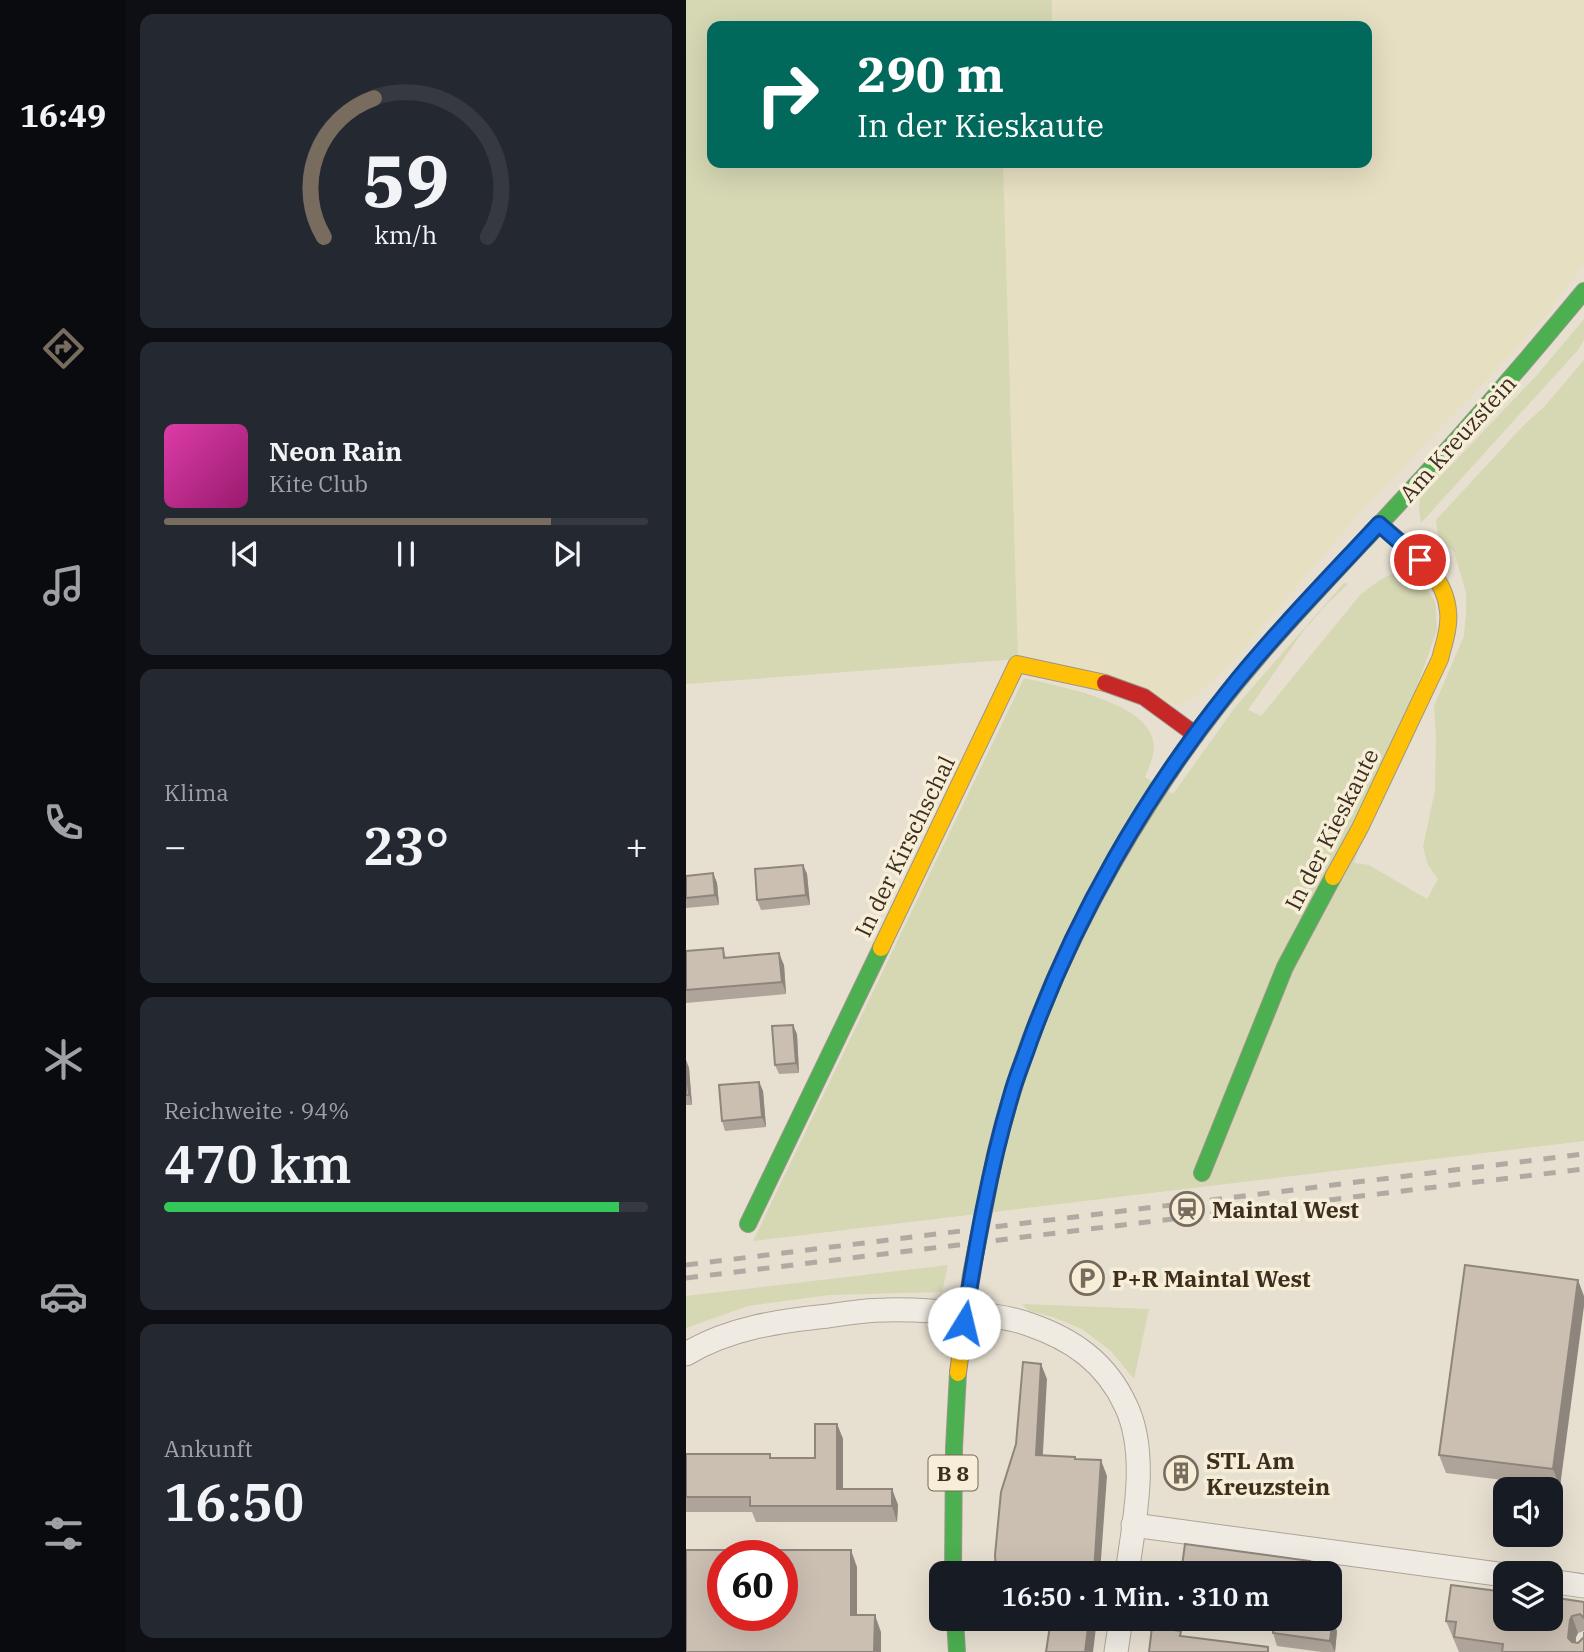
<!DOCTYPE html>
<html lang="de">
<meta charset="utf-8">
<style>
:root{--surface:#171b24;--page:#242831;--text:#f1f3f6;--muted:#9ea1a6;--line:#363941;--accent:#786c5e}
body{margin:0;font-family:"IBM Plex Serif",serif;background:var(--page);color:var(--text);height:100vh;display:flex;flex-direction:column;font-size:26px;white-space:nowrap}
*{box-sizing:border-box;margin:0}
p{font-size:23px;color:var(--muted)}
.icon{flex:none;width:38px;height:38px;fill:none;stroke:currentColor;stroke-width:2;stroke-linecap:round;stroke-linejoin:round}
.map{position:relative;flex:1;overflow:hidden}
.sheet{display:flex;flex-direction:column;gap:14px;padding:14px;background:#0d0f14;width:560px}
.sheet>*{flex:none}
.guide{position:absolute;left:21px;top:21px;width:665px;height:147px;border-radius:14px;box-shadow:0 7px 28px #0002;background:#00695c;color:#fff;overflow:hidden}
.buttons{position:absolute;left:807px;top:1477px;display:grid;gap:14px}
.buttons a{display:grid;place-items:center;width:70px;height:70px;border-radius:14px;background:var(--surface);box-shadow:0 7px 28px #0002;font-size:35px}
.speed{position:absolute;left:21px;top:1540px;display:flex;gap:14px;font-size:35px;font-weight:700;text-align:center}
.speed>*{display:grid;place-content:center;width:91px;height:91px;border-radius:50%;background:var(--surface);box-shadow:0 7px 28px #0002;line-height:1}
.speed .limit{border:10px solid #d22;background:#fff;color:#111}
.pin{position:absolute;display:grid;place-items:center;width:60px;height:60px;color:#fff;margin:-30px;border:4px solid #fff;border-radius:50%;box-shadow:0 2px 7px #0007}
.me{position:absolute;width:77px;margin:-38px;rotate:9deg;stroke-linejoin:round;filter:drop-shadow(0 0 5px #0008)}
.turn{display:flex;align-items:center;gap:24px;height:147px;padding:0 35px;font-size:32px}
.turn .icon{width:91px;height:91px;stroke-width:2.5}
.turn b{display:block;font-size:49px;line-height:60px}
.big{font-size:52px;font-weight:600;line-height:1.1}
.sheet .tile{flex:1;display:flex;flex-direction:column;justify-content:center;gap:10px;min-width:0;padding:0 24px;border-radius:14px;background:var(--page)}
.sheet .dial{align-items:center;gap:0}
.dial svg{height:182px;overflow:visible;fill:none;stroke:var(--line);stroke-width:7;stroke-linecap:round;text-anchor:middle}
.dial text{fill:var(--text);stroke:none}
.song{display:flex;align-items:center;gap:21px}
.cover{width:84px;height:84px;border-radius:10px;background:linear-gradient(135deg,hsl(320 70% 55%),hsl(320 70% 35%))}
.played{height:7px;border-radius:4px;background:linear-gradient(90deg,var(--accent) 80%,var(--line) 80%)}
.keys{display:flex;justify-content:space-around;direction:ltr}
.heat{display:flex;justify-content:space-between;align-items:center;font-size:38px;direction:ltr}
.charge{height:10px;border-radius:5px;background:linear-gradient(90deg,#34c759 94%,var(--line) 0)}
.trip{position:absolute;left:243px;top:1561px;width:413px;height:70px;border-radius:14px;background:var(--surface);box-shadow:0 7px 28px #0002;font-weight:600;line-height:70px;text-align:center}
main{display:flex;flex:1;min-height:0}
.dock{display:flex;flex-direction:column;width:126px;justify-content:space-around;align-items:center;background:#090b0e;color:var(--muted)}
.dock .icon{width:49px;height:49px}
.dock .on{color:var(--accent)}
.dock b{font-size:32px;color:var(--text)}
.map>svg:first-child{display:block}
.farmland{fill:#e6dfc2}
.green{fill:#d6d7b3}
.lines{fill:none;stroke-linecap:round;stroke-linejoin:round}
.street-casing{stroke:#ada599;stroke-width:25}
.fast-casing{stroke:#9c958a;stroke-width:18}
.slow-casing{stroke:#9c958a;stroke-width:18}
.jam-casing{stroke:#9c958a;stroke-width:18}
.street{stroke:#efebe3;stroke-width:23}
.fast{stroke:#4caf50;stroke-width:16}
.slow{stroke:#ffc107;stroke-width:16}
.jam{stroke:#c62828;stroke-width:16}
.rail{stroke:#afaaa2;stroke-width:5;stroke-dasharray:12 12;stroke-linecap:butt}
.slow-bridge-casing{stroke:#928b80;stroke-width:18;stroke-linecap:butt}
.slow-bridge{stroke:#ffc107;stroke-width:16}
.wall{fill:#afa499}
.shaded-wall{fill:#8e867d}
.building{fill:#cbbfb2;stroke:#8e867d;stroke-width:2;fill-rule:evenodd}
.route-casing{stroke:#114b97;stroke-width:18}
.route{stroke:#1a73e8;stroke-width:12}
.labels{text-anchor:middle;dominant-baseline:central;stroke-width:7;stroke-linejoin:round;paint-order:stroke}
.shield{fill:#f7eed8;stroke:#756857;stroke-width:2}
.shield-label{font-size:21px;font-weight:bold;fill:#3d2e20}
.street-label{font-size:23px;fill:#3d2e20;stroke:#f7eed8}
.poi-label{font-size:23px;font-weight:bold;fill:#3d2e20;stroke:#f7eed8;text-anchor:start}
</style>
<main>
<nav class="dock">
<b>16:49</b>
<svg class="icon on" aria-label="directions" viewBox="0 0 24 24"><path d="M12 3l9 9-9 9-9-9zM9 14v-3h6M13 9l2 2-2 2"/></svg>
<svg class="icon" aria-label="music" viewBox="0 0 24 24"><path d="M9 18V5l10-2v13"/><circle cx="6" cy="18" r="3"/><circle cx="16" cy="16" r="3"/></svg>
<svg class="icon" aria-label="phone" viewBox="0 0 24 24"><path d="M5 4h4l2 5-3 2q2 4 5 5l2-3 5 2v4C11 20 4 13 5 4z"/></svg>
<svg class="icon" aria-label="climate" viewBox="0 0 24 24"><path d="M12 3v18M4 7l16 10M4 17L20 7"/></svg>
<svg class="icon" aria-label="car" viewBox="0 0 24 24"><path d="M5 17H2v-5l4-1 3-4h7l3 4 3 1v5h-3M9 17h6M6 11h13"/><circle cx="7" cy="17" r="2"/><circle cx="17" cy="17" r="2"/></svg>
<svg class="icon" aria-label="filters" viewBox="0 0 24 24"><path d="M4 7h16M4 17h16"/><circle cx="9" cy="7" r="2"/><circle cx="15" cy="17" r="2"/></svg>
</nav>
<section class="sheet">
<div class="tile dial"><svg viewBox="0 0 100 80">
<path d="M14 69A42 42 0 1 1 86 69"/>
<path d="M14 69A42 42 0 0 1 36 8" stroke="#786c5e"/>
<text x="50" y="56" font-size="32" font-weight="700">59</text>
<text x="50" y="72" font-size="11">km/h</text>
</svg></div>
<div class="tile">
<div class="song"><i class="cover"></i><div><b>Neon Rain</b><p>Kite Club</p></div></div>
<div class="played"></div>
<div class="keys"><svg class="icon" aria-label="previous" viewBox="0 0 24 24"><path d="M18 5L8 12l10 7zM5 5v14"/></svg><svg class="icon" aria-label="pause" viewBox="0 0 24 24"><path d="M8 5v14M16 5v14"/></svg><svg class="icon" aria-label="next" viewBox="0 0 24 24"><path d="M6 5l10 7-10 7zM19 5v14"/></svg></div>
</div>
<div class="tile"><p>Klima</p>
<div class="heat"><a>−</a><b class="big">23°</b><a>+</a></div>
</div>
<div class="tile"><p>Reichweite · 94%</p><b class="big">470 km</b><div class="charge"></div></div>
<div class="tile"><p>Ankunft</p><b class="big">16:50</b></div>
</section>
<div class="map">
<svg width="898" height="1652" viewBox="0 0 898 1652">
<rect width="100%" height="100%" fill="#e7e0d1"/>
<path class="farmland" d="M366,0H898V264L860,315L834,345L678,508L547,661L508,698L491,705L332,659L317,163H681V26H366Z"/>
<g class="green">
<path d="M0,0H366V26H26V163H317L332,659L0,684Z"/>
<path d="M898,319V340L893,349L735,523L733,509L734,498L851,375Z"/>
<path d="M898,360V1141L67,1241L338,678C370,686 459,701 467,740C470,753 464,765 459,777L487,794L550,706L658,583L662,584L641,604L618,630L562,710L575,716L674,595C696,578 719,558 740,588C743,592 747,597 749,602C751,611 750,621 751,630L668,863L683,865L741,899L752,879L742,865L737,847L749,790L750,735L748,706L778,636L780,614V592L768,552L752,538L750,520L837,426L858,407Z"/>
<path d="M262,1265L256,1292L143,1295L62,1306L0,1328V1296Z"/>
<path d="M336,1304L463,1309L448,1379L425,1351L396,1329L367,1317L343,1311Z"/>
</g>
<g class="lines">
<g class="street-casing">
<g id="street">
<path d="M0,1354C43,1328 93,1321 142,1316C161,1313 181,1310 200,1310C221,1309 242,1311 263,1312C289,1314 317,1315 342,1324C386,1339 420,1362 440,1406C463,1454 448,1523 441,1573"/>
<path d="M447,1525L819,1575"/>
<path d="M864,1581L898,1586"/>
<path d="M430,1652L435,1619"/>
</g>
</g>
<g class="fast-casing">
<g id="fast">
<path d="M484,772C544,682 617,606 690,528C762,451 831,372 898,291"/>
<path d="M516,1173L599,967L647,877"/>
<path d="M62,1224L195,948"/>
<path d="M267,1573L268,1448L272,1373"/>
<path d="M269,1619L271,1652"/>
</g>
</g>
<g class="slow-casing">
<g id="slow">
<path d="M647,877L674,828L754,659C758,643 764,627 762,611C759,572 721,548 693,524"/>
<path d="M195,948L331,664L419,683"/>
<path d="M309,1155C342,1017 405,889 484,772"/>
</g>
</g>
<g class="jam-casing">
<path id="jam" d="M419,683L458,697L510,735"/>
</g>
<use href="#street" class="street"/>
<use href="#fast" class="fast"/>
<use href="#slow" class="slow"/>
<use href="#jam" class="jam"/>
<g class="rail">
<path d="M0,1265L898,1154"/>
<path d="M0,1278L898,1169"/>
</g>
<g class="slow-bridge-casing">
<path id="slow-bridge" d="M272,1373L285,1275L309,1155"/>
</g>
<use href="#slow-bridge" class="slow-bridge"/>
</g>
<g class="wall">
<path d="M117,865L121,874L124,905L75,910L71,900Z"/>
<path d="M27,873L31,883L33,905L0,908V876Z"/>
<path d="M37,948L40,958L98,965L100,994L0,1003V951Z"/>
<path d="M111,1034L113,1073L93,1074L89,1065Z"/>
<path d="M0,1060L3,1068L6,1105H0Z"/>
<path d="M73,1082L77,1091L80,1127L39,1131L36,1121Z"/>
<path d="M892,1280L874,1487L760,1473L753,1455Z"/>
<path d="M151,1424L157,1439V1489H206L212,1505L211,1522H70L66,1512H0V1454L86,1458H129Z"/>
<path d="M898,1602V1631L892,1633L890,1637V1642L898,1652H773L760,1621Z"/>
<path d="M314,1619H337V1628L317,1627Z"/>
<path d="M651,1631L649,1652H636L591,1646L587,1633Z"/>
</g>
<g class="shaded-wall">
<path d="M117,865L121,874L124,905L120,895Z"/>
<path d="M27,873L31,883L33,905L29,895Z"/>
<path d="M93,953L98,965L100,994L96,982Z"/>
<path d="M107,1025L111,1034L113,1073L110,1063Z"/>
<path d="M0,1060L3,1068L6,1105L3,1095Z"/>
<path d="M73,1082L77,1091L80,1127L76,1117Z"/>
<path d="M892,1280L898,1296V1306L874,1487L867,1469Z"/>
<path d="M355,1364L361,1379L356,1470L350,1455Z"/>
<path d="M151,1424L157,1439V1504L151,1489Z"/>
<path d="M415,1460L421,1476L414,1573H408Z"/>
<path d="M206,1489L212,1505L211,1522L206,1506Z"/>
<path d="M165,1550L171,1567V1632L165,1615Z"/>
<path d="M624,1561L629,1573H623Z"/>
<path d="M189,1615L195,1632V1652H188Z"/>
<path d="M886,1616L892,1633L890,1637L889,1652L882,1638L884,1620Z"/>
<path d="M647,1618L651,1631L649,1652L644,1641Z"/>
<path d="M334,1619H337V1628Z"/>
<path d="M403,1619H411L407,1652H399Z"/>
</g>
<g class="building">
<path d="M117,865L120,895L71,900L69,869Z"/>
<path d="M27,873L29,895L0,898V876Z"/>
<path d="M37,948L38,958L93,953L96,982L0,990V951Z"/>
<path d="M107,1025L110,1063L89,1065L86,1026Z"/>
<path d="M0,1065L3,1095H0Z"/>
<path d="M73,1082L76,1117L36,1121L33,1085Z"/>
<path d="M779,1265L892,1280L867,1469L753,1455Z"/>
<path d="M337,1362L355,1364L350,1455L389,1457V1459L415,1460L408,1573H310L309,1555L315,1492L330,1444Z"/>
<path d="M129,1424H151V1489H206V1506H64V1497H0V1454H84V1458H129Z"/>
<path d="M499,1544L624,1561L623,1573H495Z"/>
<path d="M0,1550H165V1615H189L188,1652H0ZM37,1556H96V1615H37Z"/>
<path d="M765,1585L819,1592V1619H864V1597L898,1602V1618L894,1614L886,1616L884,1620L882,1638L886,1642L892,1643L898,1637V1632V1652H816L817,1644L768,1637L770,1622L760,1621Z"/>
<path d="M647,1618L644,1641L587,1633L588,1619Z"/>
<path d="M365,1619H403L399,1652H360Z"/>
<path d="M466,1627L495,1631L494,1636L582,1647V1652H463Z"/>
</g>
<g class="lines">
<g class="route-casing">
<path id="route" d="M278,1323C290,1247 303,1170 325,1096C330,1077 338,1059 344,1041C389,917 459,796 541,693C588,634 641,580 693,524L734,560"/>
</g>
<use href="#route" class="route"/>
</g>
<defs>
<g id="station-ring" transform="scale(1.75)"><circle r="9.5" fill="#f7eed8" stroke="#786c5e" stroke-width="1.5"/><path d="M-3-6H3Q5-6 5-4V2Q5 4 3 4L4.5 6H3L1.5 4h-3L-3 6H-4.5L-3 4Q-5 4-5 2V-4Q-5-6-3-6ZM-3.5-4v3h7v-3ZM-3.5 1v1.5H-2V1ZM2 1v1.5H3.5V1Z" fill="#786c5e"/></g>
<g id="parking-ring" transform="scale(1.75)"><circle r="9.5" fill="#f7eed8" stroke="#786c5e" stroke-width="1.5"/><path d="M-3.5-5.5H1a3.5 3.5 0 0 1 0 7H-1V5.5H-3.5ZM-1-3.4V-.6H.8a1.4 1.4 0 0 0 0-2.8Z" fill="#786c5e"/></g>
<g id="building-ring" transform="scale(1.75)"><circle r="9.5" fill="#f7eed8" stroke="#786c5e" stroke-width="1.5"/><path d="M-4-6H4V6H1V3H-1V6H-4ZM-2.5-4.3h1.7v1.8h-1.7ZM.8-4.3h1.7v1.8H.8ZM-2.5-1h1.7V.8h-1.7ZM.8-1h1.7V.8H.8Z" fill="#786c5e"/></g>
</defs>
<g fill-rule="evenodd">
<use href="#station-ring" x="501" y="1209"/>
<use href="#parking-ring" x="401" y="1278"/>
<use href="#building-ring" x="495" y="1473"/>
</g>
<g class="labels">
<rect class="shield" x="242.5" y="1455.5" width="49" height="35" rx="5"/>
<g class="shield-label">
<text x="267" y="1473">B 8</text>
</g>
<g class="street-label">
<text transform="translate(771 438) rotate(-48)">Am Kreuzstein</text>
<text transform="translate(645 829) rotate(-63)">In der Kieskaute</text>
<text transform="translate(218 846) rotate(-64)">In der Kirschschal</text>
</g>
<g class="poi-label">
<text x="526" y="1209">Maintal West</text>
<text x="426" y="1278">P+R Maintal West</text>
<text x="520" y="1460">STL Am<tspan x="520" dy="26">Kreuzstein</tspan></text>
</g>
</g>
</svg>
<div class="buttons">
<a><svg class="icon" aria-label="sound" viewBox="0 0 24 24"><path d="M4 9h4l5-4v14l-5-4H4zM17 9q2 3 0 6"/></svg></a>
<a><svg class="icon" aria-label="layers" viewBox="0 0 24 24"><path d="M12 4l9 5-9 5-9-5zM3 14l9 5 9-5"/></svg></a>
</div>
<div class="speed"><div class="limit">60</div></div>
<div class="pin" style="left:734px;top:560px;background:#d93025"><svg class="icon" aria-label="arrive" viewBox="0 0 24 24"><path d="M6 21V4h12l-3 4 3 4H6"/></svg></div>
<svg class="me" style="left:278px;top:1323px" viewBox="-20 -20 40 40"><circle r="19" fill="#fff"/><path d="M0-13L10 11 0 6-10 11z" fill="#1a73e8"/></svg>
<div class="trip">16:50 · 1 Min. · 310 m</div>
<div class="guide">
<div class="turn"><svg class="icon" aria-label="right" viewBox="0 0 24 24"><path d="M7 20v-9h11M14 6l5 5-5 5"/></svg><div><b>290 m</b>In der Kieskaute</div></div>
</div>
</div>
</main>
